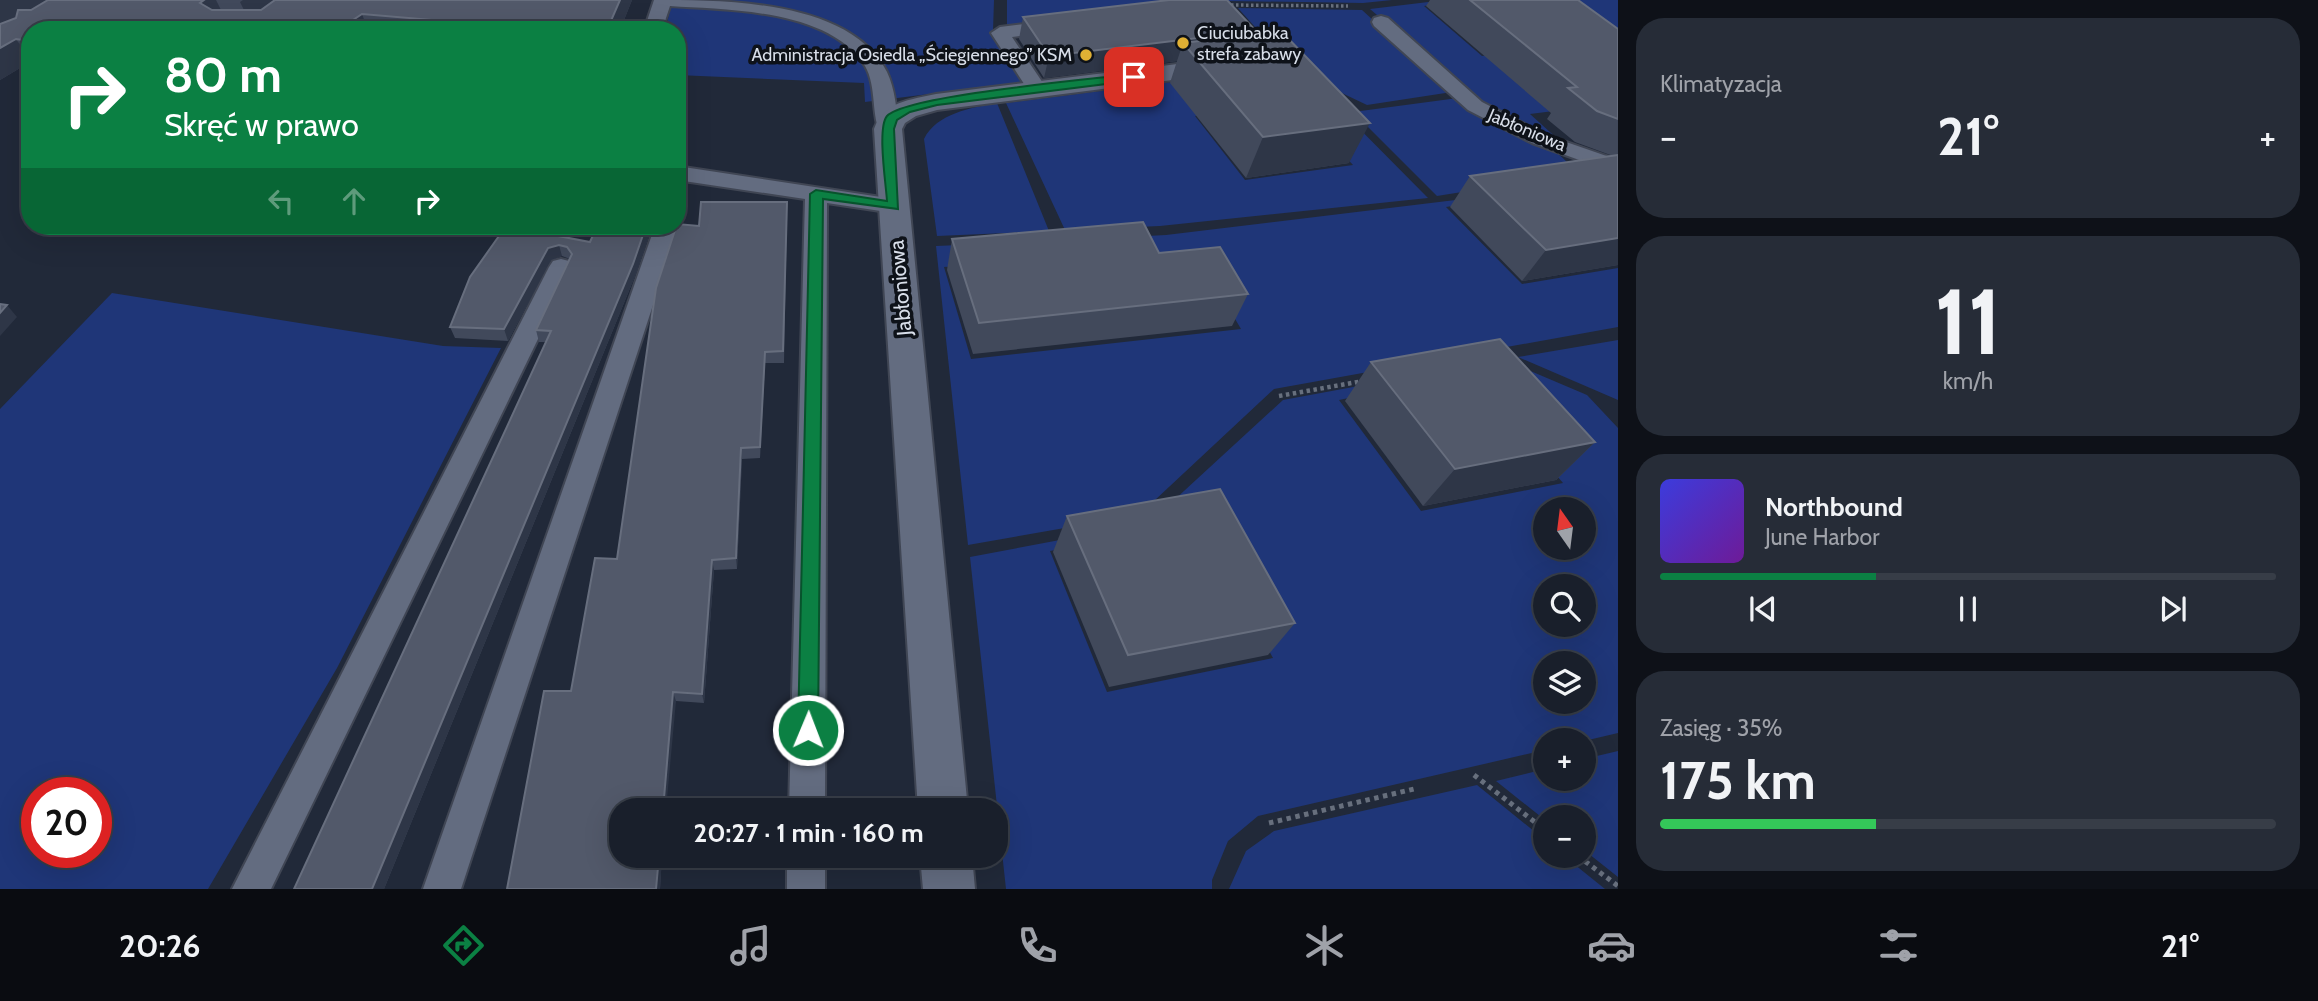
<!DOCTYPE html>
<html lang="pl">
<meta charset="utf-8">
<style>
:root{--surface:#191f2b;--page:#262c37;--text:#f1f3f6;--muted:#9fa2a9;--line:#373d47;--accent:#0b8043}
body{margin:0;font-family:Cabin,sans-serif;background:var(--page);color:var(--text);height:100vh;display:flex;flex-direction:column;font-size:26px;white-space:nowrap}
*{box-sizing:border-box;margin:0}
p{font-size:23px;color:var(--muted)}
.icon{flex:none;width:38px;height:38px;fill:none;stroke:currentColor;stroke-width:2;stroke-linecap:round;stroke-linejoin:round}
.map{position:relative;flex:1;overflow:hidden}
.sheet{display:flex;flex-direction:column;gap:18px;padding:18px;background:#0e1118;width:700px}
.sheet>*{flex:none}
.top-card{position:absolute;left:21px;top:21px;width:665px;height:214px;border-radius:28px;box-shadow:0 7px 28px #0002,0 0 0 2px var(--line);background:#0b8043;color:#fff;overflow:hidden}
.needle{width:46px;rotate:346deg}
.controls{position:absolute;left:1533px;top:497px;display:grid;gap:14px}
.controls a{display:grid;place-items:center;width:63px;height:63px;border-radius:50%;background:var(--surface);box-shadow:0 7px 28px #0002,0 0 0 2px var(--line);font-size:35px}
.speed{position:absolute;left:21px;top:777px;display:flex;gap:14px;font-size:35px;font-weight:700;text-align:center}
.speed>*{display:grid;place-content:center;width:91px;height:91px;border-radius:50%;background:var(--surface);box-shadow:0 7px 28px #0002,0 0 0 2px var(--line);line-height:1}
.speed .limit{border:10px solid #d22;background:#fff;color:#111}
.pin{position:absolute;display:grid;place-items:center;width:60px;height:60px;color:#fff;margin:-30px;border-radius:14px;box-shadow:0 4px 10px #0006}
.me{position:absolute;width:77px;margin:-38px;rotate:1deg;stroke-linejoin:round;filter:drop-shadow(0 0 5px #0008)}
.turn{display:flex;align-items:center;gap:24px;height:147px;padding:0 28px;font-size:32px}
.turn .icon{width:91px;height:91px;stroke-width:2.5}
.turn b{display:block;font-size:49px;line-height:60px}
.lanes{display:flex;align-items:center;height:66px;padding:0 28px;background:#0003;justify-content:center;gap:35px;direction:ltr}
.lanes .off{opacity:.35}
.big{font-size:52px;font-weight:800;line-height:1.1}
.sheet .widget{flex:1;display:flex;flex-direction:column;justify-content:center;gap:10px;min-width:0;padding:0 24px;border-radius:28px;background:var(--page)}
.sheet .dial{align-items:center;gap:0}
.dial b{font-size:91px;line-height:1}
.song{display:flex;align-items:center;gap:21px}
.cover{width:84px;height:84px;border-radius:10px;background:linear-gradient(135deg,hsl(240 70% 55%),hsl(280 70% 35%))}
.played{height:7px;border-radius:4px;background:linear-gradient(90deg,var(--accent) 35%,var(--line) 35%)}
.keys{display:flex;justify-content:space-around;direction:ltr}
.heat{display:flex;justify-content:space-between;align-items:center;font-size:38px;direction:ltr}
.charge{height:10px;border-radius:5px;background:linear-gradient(90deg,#34c759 35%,var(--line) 0)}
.trip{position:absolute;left:609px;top:798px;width:399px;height:70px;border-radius:28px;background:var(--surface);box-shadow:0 7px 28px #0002,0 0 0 2px var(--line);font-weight:800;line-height:70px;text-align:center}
.tab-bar{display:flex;height:112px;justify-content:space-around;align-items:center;background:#0a0c11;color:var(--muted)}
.tab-bar .icon{width:49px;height:49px}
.tab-bar .current{color:var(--accent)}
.tab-bar b{font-size:32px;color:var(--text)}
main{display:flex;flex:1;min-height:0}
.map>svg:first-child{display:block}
.green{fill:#1f3678;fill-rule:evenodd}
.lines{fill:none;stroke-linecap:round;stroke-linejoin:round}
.service-casing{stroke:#404654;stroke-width:4}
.minor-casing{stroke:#404654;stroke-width:4}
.path-far2{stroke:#676f7d;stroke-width:3.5;stroke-dasharray:2.5 2.5;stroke-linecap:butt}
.path-far1{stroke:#676f7d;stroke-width:4.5;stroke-dasharray:3.5 3.5;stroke-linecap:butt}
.path{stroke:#676f7d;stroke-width:5;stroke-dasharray:4.5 4.5;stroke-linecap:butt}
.service{fill:#636c80;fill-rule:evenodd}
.minor{fill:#636c80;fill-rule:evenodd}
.wall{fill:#41495b}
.shaded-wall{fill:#2e3647}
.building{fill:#52596a;stroke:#676e7e;stroke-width:2}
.route{fill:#0b8043;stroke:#07532c;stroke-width:2}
.poi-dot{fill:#e0b034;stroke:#0e1219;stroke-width:2.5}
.labels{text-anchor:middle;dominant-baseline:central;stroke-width:7;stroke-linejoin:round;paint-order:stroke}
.far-poi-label{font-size:18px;fill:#d8dee9;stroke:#0e1219;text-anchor:start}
.far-street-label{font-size:18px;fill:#d8dee9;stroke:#0e1219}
.street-label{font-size:21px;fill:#d8dee9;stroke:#0e1219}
</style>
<main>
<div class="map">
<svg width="1618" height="889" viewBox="0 0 1618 889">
<rect width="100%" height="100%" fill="#212939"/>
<g class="green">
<path d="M673,0H994L993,31L1026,82L865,102L864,83L677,75V30H665Z"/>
<path d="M1007,0H1392L1363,3L1230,1L1007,29Z"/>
<path d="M1445,0L1457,1L1424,6L1482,56L1579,44L1522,0H1618V103L1530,114L1562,143C1486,117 1430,60 1370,9Z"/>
<path d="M1238,8L1362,10L1452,92L1367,105L1287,67L1290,66Z"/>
<path d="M1211,77L1239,109L1195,116L1245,180L1353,165L1296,103L1324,93L1428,198L1160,226L1065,230L1006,103Z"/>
<path d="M1458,98C1484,112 1567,148 1575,174L1437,196L1353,112Z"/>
<path d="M997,103L1049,231L937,236L924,139C937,113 971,108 997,103Z"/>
<path d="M1472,198L1476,202L1446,207L1522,284L1618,268V327L1274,389L1139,515L968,545L936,246L1053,241L1060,258L944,267L971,359L1241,329L1210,276L1068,240L1166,235Z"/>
<path d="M112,293L443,346L501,348L337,668L208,889H0V409ZM37,793H96V852H37Z"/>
<path d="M1618,340V400L1518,357Z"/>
<path d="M1507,361L1587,395L1618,428V733L1584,741L1545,740V750L1258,816L1228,841L1212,880V889H1006L970,557L1113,530L1116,537L1050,551L1107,692L1273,658L1201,524L1147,525L1283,400L1391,380L1396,388L1339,400L1421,511L1563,483L1471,374ZM1545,509H1584V548H1545ZM1545,586H1584V625H1545ZM1545,663H1584V702H1545Z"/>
<path d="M1618,751V877L1584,850V817H1545V820L1496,781L1545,769V779H1584V759Z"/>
<path d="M1477,785L1545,840V856H1564L1605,889H1229L1246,851L1274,831Z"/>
</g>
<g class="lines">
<g class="service-casing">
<g id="service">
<path d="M654,0C726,0 850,0 887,72C895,89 897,110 898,129L895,133H881C871,119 877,86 865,66C829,9 730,10 670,6L662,30H644Z"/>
<path d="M1381,16L1388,18L1482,102L1546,135L1618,160V174L1532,143L1468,110L1374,26L1372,22L1374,18Z"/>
<path d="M1058,20L1067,26L1065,30L1012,37L1047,89L1044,93H1030L991,33L1000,27Z"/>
<path d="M677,166L894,199L902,201L905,206L902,211L894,213L827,203L825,810H789L805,199L677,180Z"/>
<path d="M677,224L679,226L461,889H423L655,226Z"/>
<path d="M561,259L569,261L573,267L271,889H232L549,267L553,261Z"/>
<rect x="787" y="856" width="38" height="33"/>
</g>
</g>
<g class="minor-casing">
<g id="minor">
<path d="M1226,58L1235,60L1239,66L1235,72L937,110L916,116L905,123L902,129L968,810H918L874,129C884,101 910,100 936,94Z"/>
<path d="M920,856H972L975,889H923Z"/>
</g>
</g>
<path class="path-far2" d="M1231,5L1348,6"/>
<path class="path-far1" d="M1279,396L1363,381"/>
<g class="path">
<path d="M1474,775L1545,830"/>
<path d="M1269,823L1414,789"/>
<path d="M1578,856L1618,886"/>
</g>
<use href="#service" class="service"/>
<use href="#minor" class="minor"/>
</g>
<g class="wall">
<path d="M0,0H632L620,30H30V62L0,80Z"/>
<path d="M1430,0H1578L1618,29V265L1522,281L1450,207L1470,176L1613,156L1575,142L1547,119L1551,113L1426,6Z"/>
<path d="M1023,17L1256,31L1255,34L1349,163L1246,178L1170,83L1177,61L1044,78L1019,39Z"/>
<path d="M787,214L784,363H765L760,458L742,459L737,569L714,570L704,703L676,701L621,856H662L660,889H507L571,691L617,559L699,226Z"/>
<path d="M506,226L590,242L597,226H648L650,233L635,276L384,889H294L546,342H539L536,330L570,259L562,256L551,260L508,341L455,338L450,327Z"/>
<path d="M952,239L1159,253L1248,294L1232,326L973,354L947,270Z"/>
<path d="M1371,362L1595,442L1556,480L1423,506L1345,401Z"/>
<path d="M1067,516L1295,623L1268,655L1109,687L1053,552Z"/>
</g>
<g class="shaded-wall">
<path d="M0,0H55L0,30Z"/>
<path d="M204,0H216L224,16L212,25L200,3Z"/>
<path d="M243,0H284L251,24L240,2Z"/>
<path d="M620,0H632L620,30H607Z"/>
<path d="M362,14L368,30H338Z"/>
<path d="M1256,31L1248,52L1183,43L1177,61L1044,78L1049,56Z"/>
<path d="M16,39L30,59V62L0,80V48Z"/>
<path d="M1370,123L1349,163L1246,178L1263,137Z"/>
<path d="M646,226H648L650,233L635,276L384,889H372Z"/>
<path d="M1618,238V265L1522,281L1546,250Z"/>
<path d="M559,245L562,256L551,260L508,341L504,329L548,248Z"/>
<path d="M7,305L17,317L0,336V313Z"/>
<path d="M765,352V363L760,458V447Z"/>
<path d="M1595,442L1556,480L1423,506L1455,469Z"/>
<path d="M741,448L742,459L737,569L736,558Z"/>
<path d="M712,560L714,570L704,703L702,694Z"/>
<path d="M673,692L676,701L666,810H663Z"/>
<path d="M659,856H662L660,889H656Z"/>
</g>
<g class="building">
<path d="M48,0H204L200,3L212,10H261L275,0H620L607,30H477L480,24L362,14L338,30H30V41L16,39L0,48V24L16,18L18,10H31Z"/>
<path d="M1169,0H1227L1256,31L1049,56L1023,17Z"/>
<path d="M1470,0H1578L1618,29V119L1597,111L1568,88L1577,87Z"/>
<path d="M1281,31L1370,123L1263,137L1183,43Z"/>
<path d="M1618,155V238L1546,250L1470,176Z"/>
<path d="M701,202H787L783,351L765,352L760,447L741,448L736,558L712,560L702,694L673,692L663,810H621V856H659L656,889H507L544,691H571L595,558L617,559L656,288L677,224L699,226Z"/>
<path d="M1143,222L1159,253L1220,247L1248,294L979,323L952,239Z"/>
<path d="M506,226L590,242L597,226H646L633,264L372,889H294L551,331L536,330L572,254L567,247L559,245L548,248L504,329L450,327L470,277Z"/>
<path d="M0,304L7,305L0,313Z"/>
<path d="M1500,339L1595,442L1455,469L1371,362Z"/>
<path d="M1220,489L1295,623L1128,655L1067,516Z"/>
</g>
<path class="route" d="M1134,74L1140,77L1138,80L937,105L910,112L897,120L894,129L898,209L823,199L818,730L815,737L808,740L801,737L798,730L810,194L816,190L887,201C886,184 877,128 887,116C907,95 1095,79 1134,74Z"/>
<g class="poi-dot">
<circle cx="1183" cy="43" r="7"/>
<circle cx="1086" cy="55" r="7"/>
</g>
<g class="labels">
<g class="far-poi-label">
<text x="1197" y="33">Ciuciubabka<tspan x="1197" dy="21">strefa zabawy</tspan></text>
<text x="1072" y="55" text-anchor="end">Administracja Osiedla „Ściegiennego” KSM</text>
</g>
<g class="far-street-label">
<text transform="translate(1527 130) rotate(23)">Jabłoniowa</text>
</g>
<g class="street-label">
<text transform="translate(900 288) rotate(-95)">Jabłoniowa</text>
</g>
</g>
</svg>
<div class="controls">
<a><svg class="needle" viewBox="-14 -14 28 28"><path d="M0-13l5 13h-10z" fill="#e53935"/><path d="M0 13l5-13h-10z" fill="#9fa2a9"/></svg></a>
<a><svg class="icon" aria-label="search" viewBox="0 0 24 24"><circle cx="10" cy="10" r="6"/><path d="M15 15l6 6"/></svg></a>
<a><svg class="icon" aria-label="layers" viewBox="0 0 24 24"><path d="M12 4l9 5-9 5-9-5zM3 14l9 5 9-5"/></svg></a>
<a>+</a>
<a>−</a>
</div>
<div class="speed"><div class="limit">20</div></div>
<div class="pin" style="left:1134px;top:77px;background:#d93025"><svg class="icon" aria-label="arrive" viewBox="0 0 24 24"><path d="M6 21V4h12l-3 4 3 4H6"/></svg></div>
<svg class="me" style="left:808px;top:730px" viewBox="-20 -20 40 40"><circle r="17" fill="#0b8043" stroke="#fff" stroke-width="3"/><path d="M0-11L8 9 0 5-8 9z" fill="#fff"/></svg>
<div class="trip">20:27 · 1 min · 160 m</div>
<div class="top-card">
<div class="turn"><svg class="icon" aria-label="right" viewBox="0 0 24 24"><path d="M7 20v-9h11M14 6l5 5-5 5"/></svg><div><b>80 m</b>Skręć w prawo</div></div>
<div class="lanes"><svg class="icon off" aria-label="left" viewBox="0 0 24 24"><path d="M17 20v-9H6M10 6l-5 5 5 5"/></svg><svg class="icon off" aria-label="ahead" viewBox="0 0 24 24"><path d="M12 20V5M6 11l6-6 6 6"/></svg><svg class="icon" aria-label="right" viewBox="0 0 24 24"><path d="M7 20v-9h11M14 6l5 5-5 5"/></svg></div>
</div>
</div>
<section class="sheet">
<div class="widget"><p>Klimatyzacja</p>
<div class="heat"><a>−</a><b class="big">21°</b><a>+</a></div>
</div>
<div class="widget dial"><b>11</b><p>km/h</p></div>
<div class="widget">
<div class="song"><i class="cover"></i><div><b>Northbound</b><p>June Harbor</p></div></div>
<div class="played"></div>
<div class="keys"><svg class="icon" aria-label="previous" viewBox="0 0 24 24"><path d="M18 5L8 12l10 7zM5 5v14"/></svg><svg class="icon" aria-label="pause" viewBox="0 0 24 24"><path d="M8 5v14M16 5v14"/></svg><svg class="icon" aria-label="next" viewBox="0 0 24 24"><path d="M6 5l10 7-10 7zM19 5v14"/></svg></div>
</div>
<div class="widget"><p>Zasięg · 35%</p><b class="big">175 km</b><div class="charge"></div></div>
</section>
</main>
<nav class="tab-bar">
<b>20:26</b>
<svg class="icon current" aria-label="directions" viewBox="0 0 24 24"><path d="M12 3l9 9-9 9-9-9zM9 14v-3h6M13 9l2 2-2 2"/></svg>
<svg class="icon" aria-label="music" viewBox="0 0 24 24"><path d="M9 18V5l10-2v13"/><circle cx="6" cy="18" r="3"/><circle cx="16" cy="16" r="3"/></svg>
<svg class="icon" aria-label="phone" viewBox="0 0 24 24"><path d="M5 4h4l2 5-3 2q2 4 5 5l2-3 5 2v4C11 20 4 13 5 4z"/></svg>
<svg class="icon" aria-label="climate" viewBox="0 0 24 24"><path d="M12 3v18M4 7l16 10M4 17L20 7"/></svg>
<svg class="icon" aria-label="car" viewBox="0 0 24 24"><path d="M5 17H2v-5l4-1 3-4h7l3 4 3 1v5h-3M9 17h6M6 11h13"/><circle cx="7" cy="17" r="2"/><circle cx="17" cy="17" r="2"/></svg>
<svg class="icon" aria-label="filters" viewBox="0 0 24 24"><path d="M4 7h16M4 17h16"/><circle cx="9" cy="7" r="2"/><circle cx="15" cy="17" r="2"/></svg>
<b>21°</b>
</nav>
